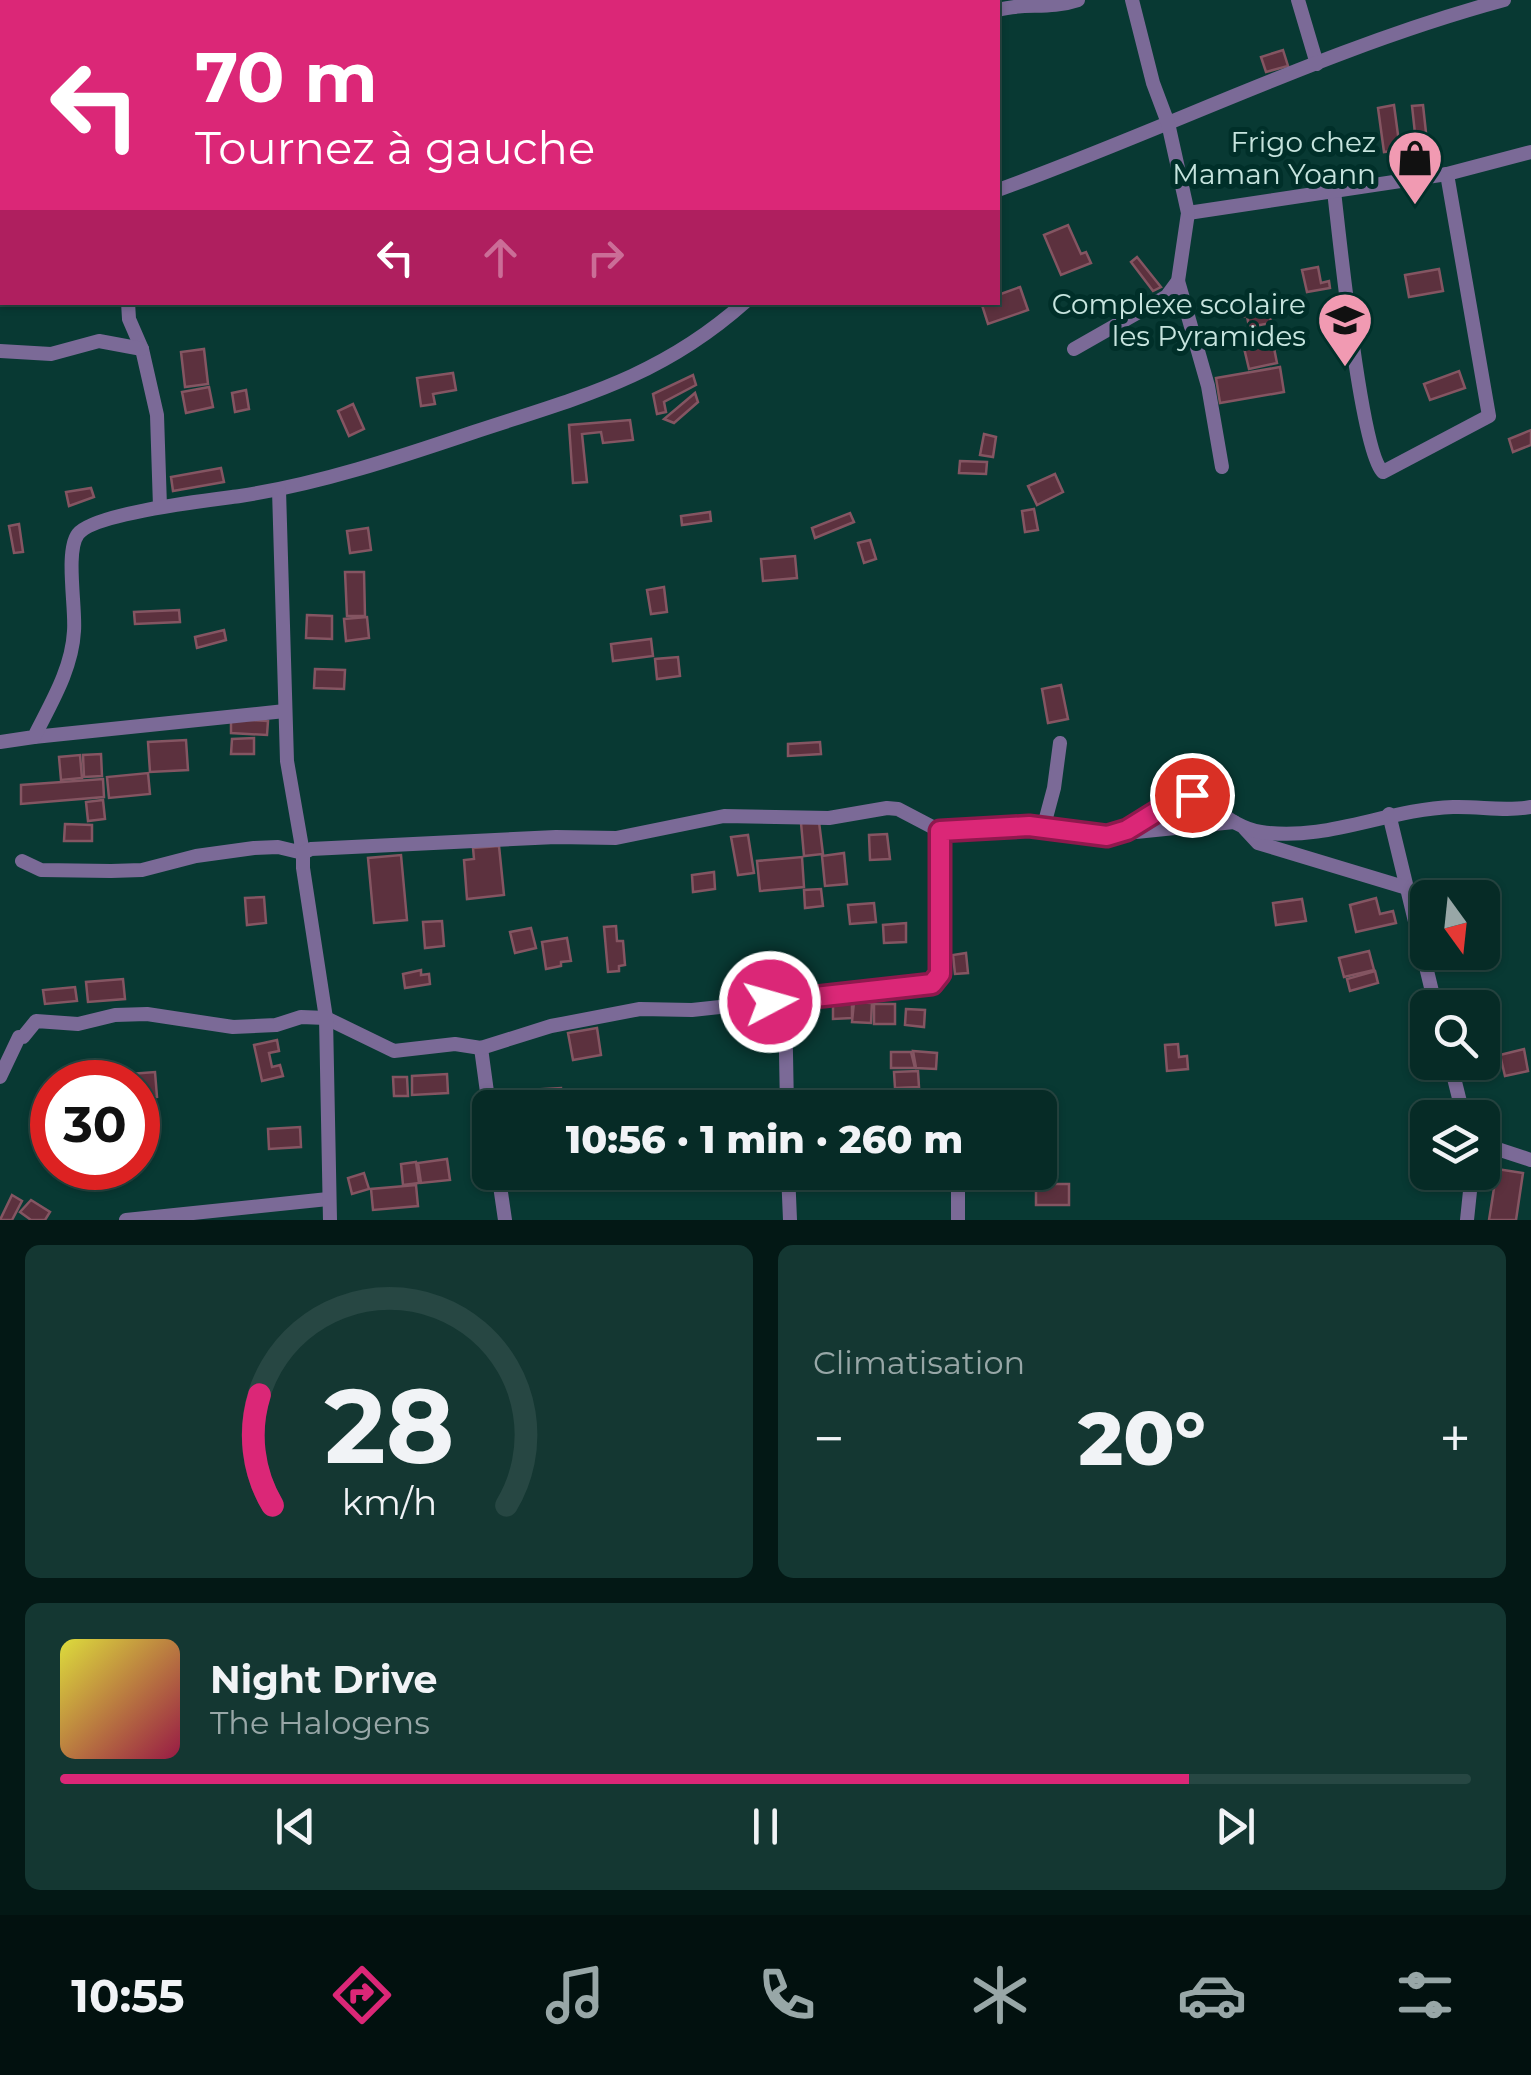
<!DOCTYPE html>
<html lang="fr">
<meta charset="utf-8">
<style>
:root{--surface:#062b26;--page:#143732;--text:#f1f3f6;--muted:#98a7a7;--line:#274743;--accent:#db2777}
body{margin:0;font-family:Montserrat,sans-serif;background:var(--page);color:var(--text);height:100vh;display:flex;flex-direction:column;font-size:38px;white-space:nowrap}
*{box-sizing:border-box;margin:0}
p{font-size:32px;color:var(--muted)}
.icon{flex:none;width:55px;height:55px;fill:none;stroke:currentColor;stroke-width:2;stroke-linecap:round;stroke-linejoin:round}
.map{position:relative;height:1220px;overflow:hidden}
.details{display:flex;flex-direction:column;gap:25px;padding:25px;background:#031815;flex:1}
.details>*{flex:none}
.top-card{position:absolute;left:0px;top:0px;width:1000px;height:305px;box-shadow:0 2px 8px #0004,0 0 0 2px var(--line);background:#db2777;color:#fff;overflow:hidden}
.needle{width:65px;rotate:165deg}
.buttons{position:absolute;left:1410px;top:880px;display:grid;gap:20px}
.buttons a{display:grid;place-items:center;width:90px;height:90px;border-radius:15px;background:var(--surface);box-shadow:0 2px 8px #0004,0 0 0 2px var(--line);font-size:50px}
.speed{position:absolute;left:30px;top:1060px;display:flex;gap:20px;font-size:50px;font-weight:700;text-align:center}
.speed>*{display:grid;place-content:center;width:130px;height:130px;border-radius:50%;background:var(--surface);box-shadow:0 2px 8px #0004,0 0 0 2px var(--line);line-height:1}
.speed .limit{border:15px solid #d22;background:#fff;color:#111}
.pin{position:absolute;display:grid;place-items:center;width:85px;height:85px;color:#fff;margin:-42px;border:5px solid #fff;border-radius:50%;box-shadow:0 2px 10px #0007}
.me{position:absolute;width:110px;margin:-55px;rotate:84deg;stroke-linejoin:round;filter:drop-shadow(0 0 8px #0008)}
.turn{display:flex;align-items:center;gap:35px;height:210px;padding:0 30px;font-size:45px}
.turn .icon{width:130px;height:130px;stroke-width:2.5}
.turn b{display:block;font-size:70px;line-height:85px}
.lanes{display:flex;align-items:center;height:95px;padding:0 30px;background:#0003;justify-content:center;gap:50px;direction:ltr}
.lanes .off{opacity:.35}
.big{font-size:75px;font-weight:800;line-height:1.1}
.details .widget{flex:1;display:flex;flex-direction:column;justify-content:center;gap:15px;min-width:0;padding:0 35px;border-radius:15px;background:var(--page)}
.details .dial{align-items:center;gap:0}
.dial svg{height:260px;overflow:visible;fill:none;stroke:var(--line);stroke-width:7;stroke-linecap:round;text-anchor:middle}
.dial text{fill:var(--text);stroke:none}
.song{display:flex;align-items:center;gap:30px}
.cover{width:120px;height:120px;border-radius:15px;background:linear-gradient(135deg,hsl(60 70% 55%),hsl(340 70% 35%))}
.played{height:10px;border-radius:5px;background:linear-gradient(90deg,var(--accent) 80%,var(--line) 80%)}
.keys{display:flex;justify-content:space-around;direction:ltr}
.heat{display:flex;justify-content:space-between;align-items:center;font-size:55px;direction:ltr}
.details .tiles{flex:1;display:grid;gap:25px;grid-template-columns:1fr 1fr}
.widget:last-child{grid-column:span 2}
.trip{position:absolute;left:472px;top:1090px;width:585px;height:100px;border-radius:15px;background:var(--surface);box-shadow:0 2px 8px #0004,0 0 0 2px var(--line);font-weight:800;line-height:100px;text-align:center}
.menu{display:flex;height:160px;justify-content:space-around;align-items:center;background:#02110f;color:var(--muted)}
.menu .icon{width:70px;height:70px}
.menu .selected{color:var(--accent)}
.menu b{font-size:45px;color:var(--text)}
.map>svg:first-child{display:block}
.building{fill:#5c313e;stroke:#845562;stroke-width:2.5}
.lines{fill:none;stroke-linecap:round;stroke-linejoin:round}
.minor{stroke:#7b6a97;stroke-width:14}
.route-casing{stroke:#8e194d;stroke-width:25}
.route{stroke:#db2777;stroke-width:18}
.labels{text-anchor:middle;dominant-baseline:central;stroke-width:10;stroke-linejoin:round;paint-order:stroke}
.poi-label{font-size:28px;fill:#c6e4de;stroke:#002f29;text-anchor:end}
</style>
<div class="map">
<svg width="1531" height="1220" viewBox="0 0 1531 1220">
<rect width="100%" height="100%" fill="#083933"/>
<g class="building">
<path d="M1283,50L1288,66L1266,72L1261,57Z"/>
<path d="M1394,105L1400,150L1384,152L1378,108Z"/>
<path d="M1423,105L1428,151L1417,152L1412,106Z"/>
<path d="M1068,225L1081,254L1086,252L1091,263L1061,275L1044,235Z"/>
<path d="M1137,257L1161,287L1153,291L1131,262Z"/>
<path d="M1318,267L1321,283L1329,281L1330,288L1307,292L1302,270Z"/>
<path d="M1439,269L1443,291L1409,297L1405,275Z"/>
<path d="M1020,287L1028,310L988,324L981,302H998V295Z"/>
<path d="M1267,299L1271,323L1249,327L1247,316L1241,317L1239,305Z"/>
<path d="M1273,343L1277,363L1249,369L1244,348Z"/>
<path d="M204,349L208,384L185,387L181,352Z"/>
<path d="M1280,367L1284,392L1220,403L1216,378Z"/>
<path d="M1459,371L1465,388L1430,400L1424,384Z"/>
<path d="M453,373L456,390L433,394L435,404L421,406L417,378Z"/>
<path d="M693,375L696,385L664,402L666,412L657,414L653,394Z"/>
<path d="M209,387L213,407L186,413L182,392Z"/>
<path d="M246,390L249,409L235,412L232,393Z"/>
<path d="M695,393L698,402L674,423L664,419Z"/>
<path d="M353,404L364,429L349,436L338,411Z"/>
<path d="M630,420L633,440L603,443L601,432L582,434L587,482L573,483L569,425Z"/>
<path d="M1531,430V445L1513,452L1509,439Z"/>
<path d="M984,434L996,437L993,457L980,455Z"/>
<path d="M960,461L987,462L986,474L959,473Z"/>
<path d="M221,468L224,482L173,491L171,477Z"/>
<path d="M1055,474L1063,492L1037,505L1028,486Z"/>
<path d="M91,488L94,497L69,506L66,492Z"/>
<path d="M1034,509L1038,530L1025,532L1022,511Z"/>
<path d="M710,512L711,521L682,525L681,516Z"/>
<path d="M850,513L854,522L815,538L812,528Z"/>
<path d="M19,524L23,552L14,553L9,526Z"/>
<path d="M368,528L371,550L350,553L347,531Z"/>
<path d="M870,540L876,559L864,563L858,543Z"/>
<path d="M795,556L797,578L763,581L761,559Z"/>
<path d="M345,572H364L365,616H347Z"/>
<path d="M664,587L667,612L651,614L647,590Z"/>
<path d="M179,610L180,622L135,624L134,612Z"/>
<path d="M307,615L332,616V639L306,638Z"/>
<path d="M367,617L369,638L346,641L344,619Z"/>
<path d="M224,630L226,640L197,648L195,637Z"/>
<path d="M651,639L653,656L613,661L611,644Z"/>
<path d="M678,657L680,676L657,679L655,659Z"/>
<path d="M315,669L345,670L344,689L314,688Z"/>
<path d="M1061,685L1068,719L1048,723L1042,689Z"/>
<path d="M231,719L268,721L267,735L231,733Z"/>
<path d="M254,738V754H231L232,739Z"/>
<path d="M186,740L188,770L150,772L148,742Z"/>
<path d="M820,742L821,754L788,756V744Z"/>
<path d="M101,754L102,776L84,777L83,755Z"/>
<path d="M80,755L82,778L61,780L59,757Z"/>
<path d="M148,773L150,794L109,798L107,777Z"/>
<path d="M103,779L104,797L21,804V785Z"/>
<path d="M103,800L105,819L88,821L86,802Z"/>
<path d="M819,822L823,854L804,856L801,823Z"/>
<path d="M65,824L92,825V841H64Z"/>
<path d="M887,834L890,859L870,860L869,835Z"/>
<path d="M748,835L754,873L738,875L731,837Z"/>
<path d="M499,846L504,895L467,899L464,860L474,859L473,848Z"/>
<path d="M844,853L847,884L825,886L822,856Z"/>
<path d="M401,855L407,920L374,923L368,858Z"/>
<path d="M802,857L804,887L760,891L757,861Z"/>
<path d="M714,872L715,889L693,892L692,875Z"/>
<path d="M821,889L823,906L805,908L804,890Z"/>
<path d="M264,897L266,923L247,925L245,898Z"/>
<path d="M1376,898L1380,914L1393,911L1396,923L1356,932L1350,905Z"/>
<path d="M1302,899L1306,921L1276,925L1273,903Z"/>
<path d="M874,903L876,922L850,924L848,905Z"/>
<path d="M442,921L444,946L425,948L423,922Z"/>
<path d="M906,923V942L884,943L883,925Z"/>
<path d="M616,926L617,941H623L625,965L619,966V971L608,972L604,927Z"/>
<path d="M531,928L536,948L515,953L510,932Z"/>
<path d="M567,938L571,961L561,962V966L546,969L542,942Z"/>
<path d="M1369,951L1374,970L1344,977L1339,958Z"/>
<path d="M966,953L968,973L955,974L953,955Z"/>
<path d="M421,970V975L429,974L430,984L405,988L403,974Z"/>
<path d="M1375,971L1378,983L1350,991L1347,979Z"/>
<path d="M123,979L125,999L88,1002L86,982Z"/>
<path d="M75,987L77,1001L45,1004L43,990Z"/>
<path d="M833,1001H852V1018L833,1019Z"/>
<path d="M854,1002L872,1003L871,1023L852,1022Z"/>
<rect x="874" y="1004" width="21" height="20"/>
<path d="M906,1009L925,1010L924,1027L905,1025Z"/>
<path d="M597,1028L601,1055L573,1060L568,1033Z"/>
<path d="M277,1040L279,1051L269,1053L272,1067L280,1065L283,1076L262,1081L254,1045Z"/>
<path d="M1178,1044L1179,1057L1187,1056L1188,1069L1167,1071L1165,1045Z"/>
<path d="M1524,1049L1528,1071L1505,1076L1500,1055Z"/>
<path d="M913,1051L937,1053L936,1069L916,1068Z"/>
<path d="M891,1052H911L915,1068H891Z"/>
<path d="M918,1071L919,1087L895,1088L894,1072Z"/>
<path d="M155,1072L157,1097L138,1099V1082H131L130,1074Z"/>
<path d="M447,1074L448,1093L412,1095V1076Z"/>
<path d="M393,1077H407L408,1096H394Z"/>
<path d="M561,1088L562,1108H510L509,1091Z"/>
<path d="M300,1127L301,1147L269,1149L268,1129Z"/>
<path d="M447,1159L450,1180L421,1183L418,1163Z"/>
<path d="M416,1162L419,1183L403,1185L401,1164Z"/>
<path d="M1497,1169L1523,1173L1516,1220H1489Z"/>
<path d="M364,1173L369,1189L352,1194L348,1178Z"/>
<rect x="1036" y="1184" width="33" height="21"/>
<path d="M416,1185L418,1206L373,1210L371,1189Z"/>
<path d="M12,1195L22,1201L12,1220H0Z"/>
<path d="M31,1200L50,1212L45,1220H31L20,1212Z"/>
</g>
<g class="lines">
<g class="minor">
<path d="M113,0V2"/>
<path d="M429,0V2"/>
<path d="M586,0L587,2"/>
<path d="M912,0L913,2"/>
<path d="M990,0L991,2"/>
<path d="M1298,0L1317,64"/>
<path d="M998,10C1025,2 1048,10 1078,0"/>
<path d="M998,190C1167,129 1330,47 1504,0"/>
<path d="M1334,191C1339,233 1361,454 1383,472L1489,416L1447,174"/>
<path d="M1188,213L1447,174L1531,152"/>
<path d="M1178,281L1208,386L1222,467"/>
<path d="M128,302L129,319L142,349L157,415L160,507"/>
<path d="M1074,349L1167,296L1178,281L1188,213L1168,123L1153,83L1132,0"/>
<path d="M0,351L51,354L99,341L142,349"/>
<path d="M34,737L285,711"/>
<path d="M0,742L34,737C51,703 72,669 74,631C76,608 65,551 78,534C94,513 210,500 240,496C319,484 397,458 474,432C577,398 660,378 745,302"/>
<path d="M1389,814L1436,1008"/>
<path d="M1043,829L1054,788L1060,743"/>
<path d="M1245,829L1258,843L1407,888"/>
<path d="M1126,833L1234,822"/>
<path d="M22,861L41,870L111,871L142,870L196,856L254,848L278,847L303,853L287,761L279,490"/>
<path d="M785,1000L787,1108"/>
<path d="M481,1048L490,1114"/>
<path d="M1450,1062L1464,1118"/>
<path d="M0,1077L19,1037H23L36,1021L78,1024L115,1015L147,1014L233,1027L276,1025L301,1017L326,1018L394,1051L455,1044L481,1048L551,1026L640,1009L692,1010L931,984L939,974L940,831"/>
<path d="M1482,1144L1531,1160"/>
<path d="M498,1172L505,1220"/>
<path d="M788,1172L790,1220"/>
<path d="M958,1172V1220"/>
<path d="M126,1220L328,1199"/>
<path d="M330,1220L326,1018L303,868V853L311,849L556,837L616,838L724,816L829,818L887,808L898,809L940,831L996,826H1029L1107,837L1127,830L1177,799L1192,795C1214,807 1235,828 1261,832C1326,842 1388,809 1453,807C1480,806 1504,812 1531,807"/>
<path d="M1467,1220L1472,1172"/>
</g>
</g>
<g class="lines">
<g class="route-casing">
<path id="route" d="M770,1002L932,984L940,974V831L1029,826L1107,836L1127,830L1177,799L1192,795"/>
</g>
<use href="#route" class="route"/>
</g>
<defs>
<g id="shop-pin" transform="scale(2.875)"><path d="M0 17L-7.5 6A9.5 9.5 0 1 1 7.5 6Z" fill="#f19ab2" stroke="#002f29"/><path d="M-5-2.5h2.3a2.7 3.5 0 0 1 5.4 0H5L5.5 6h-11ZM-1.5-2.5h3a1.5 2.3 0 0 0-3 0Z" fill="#111"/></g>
<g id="school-pin" transform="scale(2.875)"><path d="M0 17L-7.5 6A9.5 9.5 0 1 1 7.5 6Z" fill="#f19ab2" stroke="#002f29"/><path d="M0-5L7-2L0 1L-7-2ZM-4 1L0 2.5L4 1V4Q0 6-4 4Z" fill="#111"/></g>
</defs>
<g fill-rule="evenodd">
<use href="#shop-pin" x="1415" y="158"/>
<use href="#school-pin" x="1345" y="320"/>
</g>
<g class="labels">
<g class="poi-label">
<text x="1376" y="142">Frigo chez<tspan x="1376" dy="32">Maman Yoann</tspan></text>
<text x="1306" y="304">Complexe scolaire<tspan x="1306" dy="32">les Pyramides</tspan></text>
</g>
</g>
</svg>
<div class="buttons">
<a><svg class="needle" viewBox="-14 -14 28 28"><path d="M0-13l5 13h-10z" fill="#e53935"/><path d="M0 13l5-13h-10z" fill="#98a7a7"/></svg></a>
<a><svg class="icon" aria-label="search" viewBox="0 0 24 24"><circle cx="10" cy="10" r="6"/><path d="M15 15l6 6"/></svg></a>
<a><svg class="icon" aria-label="layers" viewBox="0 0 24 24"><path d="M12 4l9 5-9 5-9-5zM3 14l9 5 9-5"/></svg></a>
</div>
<div class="speed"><div class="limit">30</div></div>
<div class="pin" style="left:1192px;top:795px;background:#d93025"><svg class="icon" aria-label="arrive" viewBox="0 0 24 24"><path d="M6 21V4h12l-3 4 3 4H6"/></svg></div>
<svg class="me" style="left:770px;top:1002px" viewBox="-20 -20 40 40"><circle r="17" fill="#db2777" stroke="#fff" stroke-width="3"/><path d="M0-11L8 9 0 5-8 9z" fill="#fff"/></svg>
<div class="trip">10:56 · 1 min · 260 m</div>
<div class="top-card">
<div class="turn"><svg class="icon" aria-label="left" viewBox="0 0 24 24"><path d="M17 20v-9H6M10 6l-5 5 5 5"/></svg><div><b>70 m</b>Tournez à gauche</div></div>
<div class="lanes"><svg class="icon" aria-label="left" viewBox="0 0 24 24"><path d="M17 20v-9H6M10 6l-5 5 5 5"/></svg><svg class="icon off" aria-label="ahead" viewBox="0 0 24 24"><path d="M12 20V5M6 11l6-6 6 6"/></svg><svg class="icon off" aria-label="right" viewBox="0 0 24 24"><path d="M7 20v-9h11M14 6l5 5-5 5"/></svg></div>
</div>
</div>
<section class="details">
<div class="tiles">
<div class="widget dial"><svg viewBox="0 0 100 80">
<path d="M14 69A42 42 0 1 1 86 69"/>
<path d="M14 69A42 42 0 0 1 10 35" stroke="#db2777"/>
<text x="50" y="56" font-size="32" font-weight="700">28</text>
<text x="50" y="72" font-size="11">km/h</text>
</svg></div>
<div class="widget"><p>Climatisation</p>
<div class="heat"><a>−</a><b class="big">20°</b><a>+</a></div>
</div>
<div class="widget">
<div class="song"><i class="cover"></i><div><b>Night Drive</b><p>The Halogens</p></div></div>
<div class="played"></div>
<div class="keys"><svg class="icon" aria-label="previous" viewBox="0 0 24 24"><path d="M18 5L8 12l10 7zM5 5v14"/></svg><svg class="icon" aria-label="pause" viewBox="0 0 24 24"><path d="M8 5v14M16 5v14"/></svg><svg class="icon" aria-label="next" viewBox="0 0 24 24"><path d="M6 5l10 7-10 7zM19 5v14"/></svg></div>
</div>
</div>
</section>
<nav class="menu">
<b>10:55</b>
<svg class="icon selected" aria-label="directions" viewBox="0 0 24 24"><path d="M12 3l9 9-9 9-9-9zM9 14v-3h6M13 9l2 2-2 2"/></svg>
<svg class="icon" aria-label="music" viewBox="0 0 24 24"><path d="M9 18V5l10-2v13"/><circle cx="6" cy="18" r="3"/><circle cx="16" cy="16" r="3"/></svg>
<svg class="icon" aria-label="phone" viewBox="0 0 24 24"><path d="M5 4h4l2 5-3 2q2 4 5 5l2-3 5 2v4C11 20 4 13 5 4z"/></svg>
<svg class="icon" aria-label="climate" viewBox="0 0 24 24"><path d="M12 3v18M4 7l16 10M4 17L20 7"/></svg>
<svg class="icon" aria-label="car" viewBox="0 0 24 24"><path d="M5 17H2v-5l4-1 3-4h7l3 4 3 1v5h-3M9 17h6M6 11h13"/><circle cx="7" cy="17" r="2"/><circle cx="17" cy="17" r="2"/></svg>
<svg class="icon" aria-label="filters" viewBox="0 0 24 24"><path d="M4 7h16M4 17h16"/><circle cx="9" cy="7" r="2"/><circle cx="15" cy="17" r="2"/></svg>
</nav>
